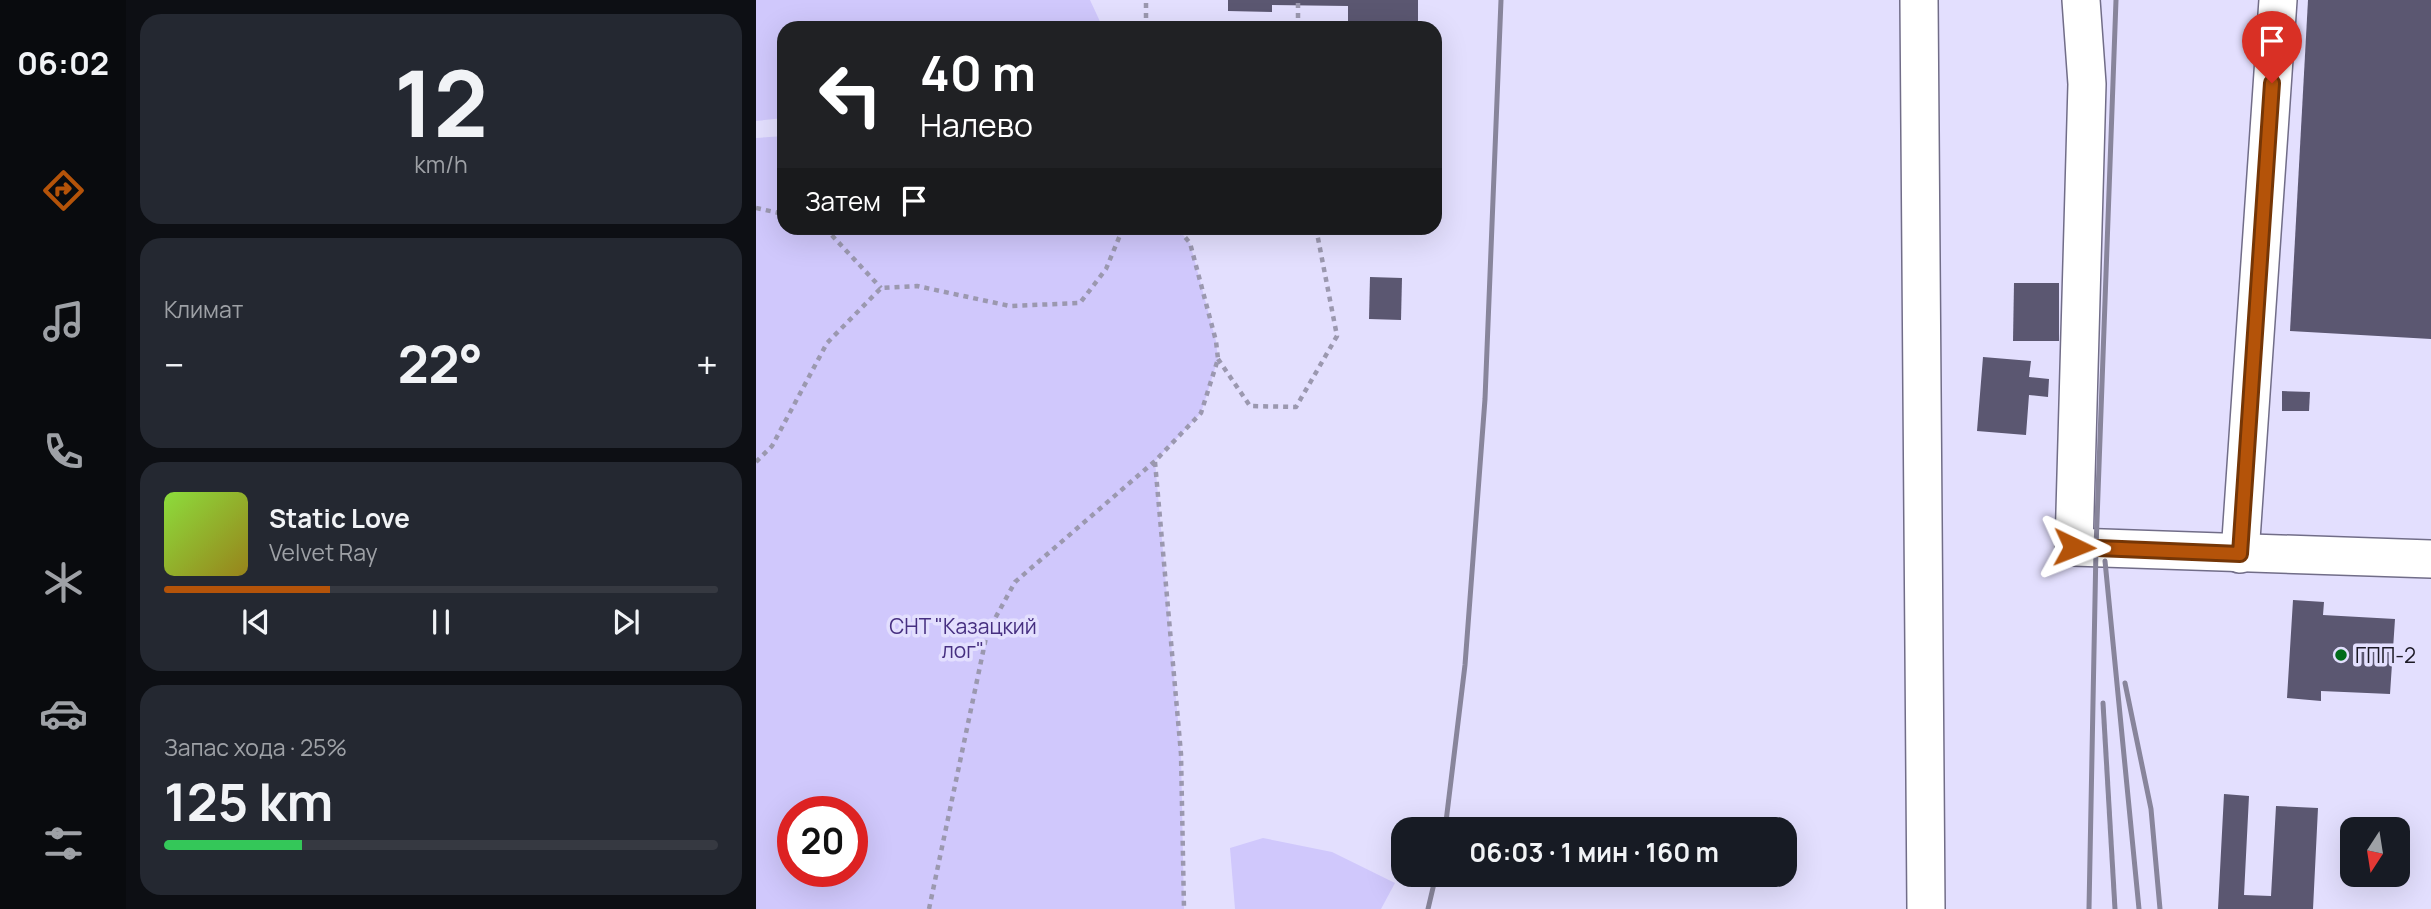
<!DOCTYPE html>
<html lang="ru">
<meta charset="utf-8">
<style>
:root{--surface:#171b24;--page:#242831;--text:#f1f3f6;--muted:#9ea1a6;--line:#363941;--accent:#b45309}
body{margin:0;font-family:Manrope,sans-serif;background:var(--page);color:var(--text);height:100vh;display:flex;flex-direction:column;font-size:26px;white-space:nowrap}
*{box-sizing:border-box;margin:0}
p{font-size:23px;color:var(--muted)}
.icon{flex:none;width:38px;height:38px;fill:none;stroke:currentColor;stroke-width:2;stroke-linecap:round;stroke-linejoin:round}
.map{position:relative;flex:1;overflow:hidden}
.details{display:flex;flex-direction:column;gap:14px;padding:14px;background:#0d0f14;width:630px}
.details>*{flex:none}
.banner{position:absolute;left:21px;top:21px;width:665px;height:214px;border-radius:21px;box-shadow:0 7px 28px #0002;background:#202124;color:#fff;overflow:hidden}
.needle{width:46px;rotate:192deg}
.controls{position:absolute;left:1584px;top:817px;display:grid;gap:14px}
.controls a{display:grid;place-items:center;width:70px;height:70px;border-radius:14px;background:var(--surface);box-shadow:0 7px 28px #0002;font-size:35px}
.speed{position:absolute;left:21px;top:796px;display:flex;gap:14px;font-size:35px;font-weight:700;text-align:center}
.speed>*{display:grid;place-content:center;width:91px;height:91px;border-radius:50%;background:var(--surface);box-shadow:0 7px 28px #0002;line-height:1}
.speed .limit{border:10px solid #d22;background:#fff;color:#111}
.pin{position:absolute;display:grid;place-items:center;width:60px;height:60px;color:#fff;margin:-72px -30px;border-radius:50% 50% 50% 0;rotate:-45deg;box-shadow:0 0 7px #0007}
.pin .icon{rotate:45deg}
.me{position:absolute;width:77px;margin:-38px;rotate:92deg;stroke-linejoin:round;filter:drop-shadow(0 0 5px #0008)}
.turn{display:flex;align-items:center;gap:24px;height:147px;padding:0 28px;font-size:32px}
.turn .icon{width:91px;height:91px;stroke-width:2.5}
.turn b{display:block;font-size:49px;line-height:60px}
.then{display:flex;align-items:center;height:66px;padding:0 28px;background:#0003;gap:14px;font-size:26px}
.big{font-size:52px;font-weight:700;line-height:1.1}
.details .tile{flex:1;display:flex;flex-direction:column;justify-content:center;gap:10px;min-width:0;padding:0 24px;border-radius:21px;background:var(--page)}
.details .dial{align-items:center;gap:0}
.dial b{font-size:91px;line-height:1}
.song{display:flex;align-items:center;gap:21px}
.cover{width:84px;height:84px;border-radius:10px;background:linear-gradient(135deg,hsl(90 70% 55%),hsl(50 70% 35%))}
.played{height:7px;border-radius:4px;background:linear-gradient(90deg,var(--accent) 30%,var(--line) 30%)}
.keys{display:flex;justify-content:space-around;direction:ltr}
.heat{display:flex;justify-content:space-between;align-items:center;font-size:38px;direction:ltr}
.charge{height:10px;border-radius:5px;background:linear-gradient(90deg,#34c759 25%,var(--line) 0)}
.trip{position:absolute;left:635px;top:817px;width:406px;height:70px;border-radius:21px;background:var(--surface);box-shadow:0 7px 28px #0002;font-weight:700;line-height:70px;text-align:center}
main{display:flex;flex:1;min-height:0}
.tabs{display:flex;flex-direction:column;width:126px;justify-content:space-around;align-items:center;background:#090b0e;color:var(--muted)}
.tabs .icon{width:49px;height:49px}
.tabs .selected{color:var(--accent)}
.tabs b{font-size:32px;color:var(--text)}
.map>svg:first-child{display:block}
.green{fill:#d0c8fc;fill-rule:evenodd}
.building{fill:#5b5771}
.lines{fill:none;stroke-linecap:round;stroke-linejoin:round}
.minor-casing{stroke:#716d88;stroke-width:40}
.path{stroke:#9b98af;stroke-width:4.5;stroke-dasharray:5 5;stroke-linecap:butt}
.minor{stroke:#fff;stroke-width:37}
.rail{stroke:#88859b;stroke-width:5}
.route-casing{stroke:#753606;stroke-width:18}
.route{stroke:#b45309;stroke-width:12}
.poi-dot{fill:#016b1a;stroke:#e3dffe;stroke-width:2.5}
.labels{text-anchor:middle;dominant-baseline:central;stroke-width:7;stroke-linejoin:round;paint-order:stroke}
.park-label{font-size:21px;fill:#462f80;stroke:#e3dffe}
.poi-label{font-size:21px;fill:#1b1924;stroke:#e3dffe;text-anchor:start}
</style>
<main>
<nav class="tabs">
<b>06:02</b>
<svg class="icon selected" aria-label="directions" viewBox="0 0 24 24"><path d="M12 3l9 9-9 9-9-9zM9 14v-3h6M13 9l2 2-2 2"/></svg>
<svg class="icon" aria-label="music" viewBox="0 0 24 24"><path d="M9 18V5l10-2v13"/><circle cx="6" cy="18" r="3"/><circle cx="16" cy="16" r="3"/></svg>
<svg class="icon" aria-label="phone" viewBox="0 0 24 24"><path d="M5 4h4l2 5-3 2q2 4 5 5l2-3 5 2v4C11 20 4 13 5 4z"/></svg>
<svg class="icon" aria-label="climate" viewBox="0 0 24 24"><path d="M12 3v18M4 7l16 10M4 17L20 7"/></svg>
<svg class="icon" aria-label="car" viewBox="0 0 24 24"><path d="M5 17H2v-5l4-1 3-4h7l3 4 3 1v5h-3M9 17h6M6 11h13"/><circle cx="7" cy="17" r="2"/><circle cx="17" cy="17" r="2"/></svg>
<svg class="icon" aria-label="filters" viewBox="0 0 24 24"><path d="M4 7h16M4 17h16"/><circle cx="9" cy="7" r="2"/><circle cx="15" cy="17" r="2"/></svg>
</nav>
<section class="details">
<div class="tile dial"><b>12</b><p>km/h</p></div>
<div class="tile"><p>Климат</p>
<div class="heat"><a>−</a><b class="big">22°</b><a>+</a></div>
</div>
<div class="tile">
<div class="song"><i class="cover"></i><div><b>Static Love</b><p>Velvet Ray</p></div></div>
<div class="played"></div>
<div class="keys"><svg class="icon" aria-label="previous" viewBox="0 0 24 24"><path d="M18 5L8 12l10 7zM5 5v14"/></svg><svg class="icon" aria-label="pause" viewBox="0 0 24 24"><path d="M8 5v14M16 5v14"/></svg><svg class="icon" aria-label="next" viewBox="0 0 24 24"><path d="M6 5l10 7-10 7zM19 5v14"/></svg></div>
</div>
<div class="tile"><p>Запас хода · 25%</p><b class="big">125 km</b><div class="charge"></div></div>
</section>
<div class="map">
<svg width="1675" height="909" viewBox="0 0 1675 909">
<rect width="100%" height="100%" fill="#e3dffe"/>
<g class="green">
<path d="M0,0H334L347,28H28V118L0,121Z"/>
<path d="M28,136V228H421L434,243L460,341L462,359L445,413L399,461L425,754L428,909H0V138ZM96,812V872H37V812Z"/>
<path d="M507,838L576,852L639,883L625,909H479L474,848Z"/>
</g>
<g class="building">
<path d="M472,0H662V28H592V6L516,5V12L472,11Z"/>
<path d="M1552,0H1675V339L1534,331Z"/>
<path d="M614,277L646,278L645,320L613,319Z"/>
<path d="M1258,283H1303V341H1257Z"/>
<path d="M1227,357L1275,361L1273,377L1293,379L1292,397L1273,395L1270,435L1221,431Z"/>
<path d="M1526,391L1554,392L1553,411H1526Z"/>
<path d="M1537,600L1568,602L1567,615L1639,619L1634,694L1565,691V701L1531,698Z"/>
<path d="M1468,794L1493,796L1488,895L1515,896L1520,806L1562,808L1557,909H1462Z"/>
</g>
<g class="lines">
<g class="minor-casing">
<g id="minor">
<path d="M1163,0L1170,909"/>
<path d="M1325,0L1331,84L1318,547L1675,559"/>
<path d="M1484,554L1522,0"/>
</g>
</g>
<g class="path">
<path d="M390,28V0"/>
<path d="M542,28V0"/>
<path d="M0,208L28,214"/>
<path d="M69,228L125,288"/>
<path d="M462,359L494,406L540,407L581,336L560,228"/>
<path d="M0,462L16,446L71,343L125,288L161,286L254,306L324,303L350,269L367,228"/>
<path d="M399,462L425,754L428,909"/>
<path d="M173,909L231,633L259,582L399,461L445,413L462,359L460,341L434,243L421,228"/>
</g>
<use href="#minor" class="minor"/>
<g class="rail">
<path d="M1349,561L1383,909"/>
<path d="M1369,683L1395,809L1404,909"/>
<path d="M1347,703L1359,909"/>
<path d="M689,830L709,665L729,399L745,0"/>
<path d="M672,909L680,875"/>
<path d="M1333,909L1340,548L1360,0"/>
</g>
</g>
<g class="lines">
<g class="route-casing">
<path id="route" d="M1318,547L1484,554L1516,83"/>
</g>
<use href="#route" class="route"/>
</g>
<circle class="poi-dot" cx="1585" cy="655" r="7"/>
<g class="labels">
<g class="park-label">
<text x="207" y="626">СНТ "Казацкий<tspan x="207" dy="24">лог"</tspan></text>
</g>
<g class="poi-label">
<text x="1599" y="655">ГПП-2</text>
</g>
</g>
</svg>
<div class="controls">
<a><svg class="needle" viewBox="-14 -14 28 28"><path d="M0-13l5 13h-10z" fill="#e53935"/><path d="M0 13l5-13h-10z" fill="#9ea1a6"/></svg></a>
</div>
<div class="speed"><div class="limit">20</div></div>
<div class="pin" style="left:1516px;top:83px;background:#d93025"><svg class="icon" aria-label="arrive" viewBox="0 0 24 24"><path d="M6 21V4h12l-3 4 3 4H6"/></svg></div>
<svg class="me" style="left:1318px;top:547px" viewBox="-20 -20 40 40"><path d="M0-17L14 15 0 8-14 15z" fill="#b45309" stroke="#fff" stroke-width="4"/></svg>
<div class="trip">06:03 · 1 мин · 160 m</div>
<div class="banner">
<div class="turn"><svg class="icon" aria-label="left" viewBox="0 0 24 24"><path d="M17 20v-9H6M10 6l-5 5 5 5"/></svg><div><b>40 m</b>Налево</div></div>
<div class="then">Затем<svg class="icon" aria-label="arrive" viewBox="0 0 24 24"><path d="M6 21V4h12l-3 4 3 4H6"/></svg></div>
</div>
</div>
</main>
